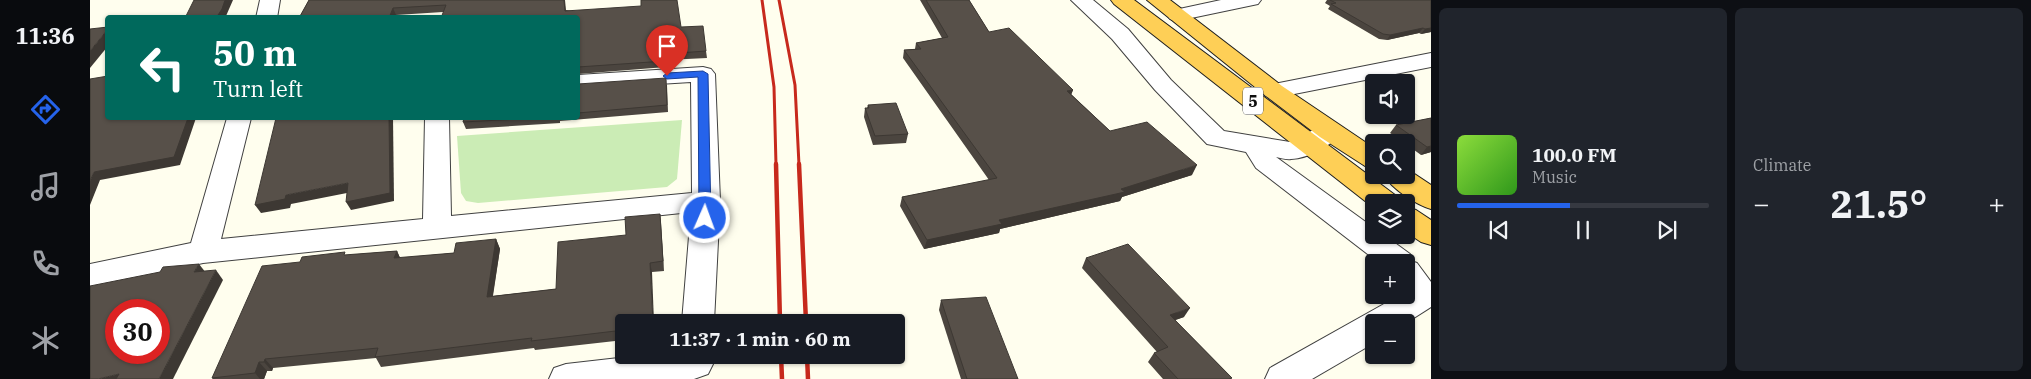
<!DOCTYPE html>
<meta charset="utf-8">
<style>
:root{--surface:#171b24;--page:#20242c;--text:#f1f3f6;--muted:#9ea1a6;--line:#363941;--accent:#2563eb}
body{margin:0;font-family:"IBM Plex Serif",serif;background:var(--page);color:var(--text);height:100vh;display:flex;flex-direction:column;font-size:19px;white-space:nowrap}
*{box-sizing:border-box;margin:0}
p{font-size:16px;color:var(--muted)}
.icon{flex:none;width:28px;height:28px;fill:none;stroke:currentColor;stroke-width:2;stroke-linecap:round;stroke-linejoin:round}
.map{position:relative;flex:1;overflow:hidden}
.panel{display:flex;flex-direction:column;gap:8px;padding:8px;background:#0d0f14;width:600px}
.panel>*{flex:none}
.banner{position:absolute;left:15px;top:15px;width:475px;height:105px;border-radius:5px;box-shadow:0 1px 4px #0004;background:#00695c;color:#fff;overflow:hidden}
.buttons{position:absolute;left:1275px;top:74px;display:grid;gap:10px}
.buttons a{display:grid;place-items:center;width:50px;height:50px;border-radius:5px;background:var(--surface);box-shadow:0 1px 4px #0004;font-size:25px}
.speed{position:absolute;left:15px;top:299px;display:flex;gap:10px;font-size:25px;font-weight:700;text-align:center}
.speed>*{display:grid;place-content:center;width:65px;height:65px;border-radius:50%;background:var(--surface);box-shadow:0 1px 4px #0004;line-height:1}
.speed .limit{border:8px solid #d22;background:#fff;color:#111}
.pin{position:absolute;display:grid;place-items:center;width:42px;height:42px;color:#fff;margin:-51px -21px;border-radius:50% 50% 50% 0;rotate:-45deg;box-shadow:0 0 5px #0007}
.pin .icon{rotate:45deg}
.me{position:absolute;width:55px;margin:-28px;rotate:2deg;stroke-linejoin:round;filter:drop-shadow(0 0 4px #0008)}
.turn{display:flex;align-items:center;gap:18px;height:105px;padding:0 25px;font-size:22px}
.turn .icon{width:65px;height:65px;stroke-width:2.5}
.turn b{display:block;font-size:35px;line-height:42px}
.big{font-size:38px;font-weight:800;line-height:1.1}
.panel .widget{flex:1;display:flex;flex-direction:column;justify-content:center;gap:8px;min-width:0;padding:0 18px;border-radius:8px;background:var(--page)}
.song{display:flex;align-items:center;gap:15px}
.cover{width:60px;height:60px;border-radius:8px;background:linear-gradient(135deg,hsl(90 70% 55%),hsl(110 70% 35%))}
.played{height:5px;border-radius:2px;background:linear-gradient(90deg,var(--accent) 45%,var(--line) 45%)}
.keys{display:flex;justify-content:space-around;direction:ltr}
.heat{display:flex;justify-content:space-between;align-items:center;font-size:28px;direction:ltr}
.panel .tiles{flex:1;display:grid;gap:8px;grid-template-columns:repeat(2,1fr)}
.trip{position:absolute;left:525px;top:314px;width:290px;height:50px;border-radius:5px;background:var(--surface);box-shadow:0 1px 4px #0004;font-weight:800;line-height:50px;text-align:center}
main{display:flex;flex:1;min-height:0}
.dock{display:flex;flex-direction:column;width:90px;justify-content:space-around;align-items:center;background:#090b0e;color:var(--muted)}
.dock .icon{width:35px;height:35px}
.dock .current{color:var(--accent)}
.dock b{font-size:22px;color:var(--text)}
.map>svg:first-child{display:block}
.green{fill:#cbecb5}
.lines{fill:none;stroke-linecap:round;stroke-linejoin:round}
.minor-casing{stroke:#414141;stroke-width:2}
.trunk-casing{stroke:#1f1f1f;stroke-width:2}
.minor{fill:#fff;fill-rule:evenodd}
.trunk{fill:#fecf56;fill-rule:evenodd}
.rail-far1{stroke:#c7291c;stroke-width:3}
.rail{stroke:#c7291c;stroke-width:4.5}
.wall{fill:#4b453f}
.shaded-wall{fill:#3d3833}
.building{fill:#575049;stroke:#3d3833;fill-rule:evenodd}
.route{fill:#2563eb;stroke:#184099}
.labels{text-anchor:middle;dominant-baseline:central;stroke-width:5;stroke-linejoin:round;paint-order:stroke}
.shield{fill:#fff;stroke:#565656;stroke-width:1}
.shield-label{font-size:16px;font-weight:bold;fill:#0e0e0e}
</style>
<main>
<nav class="dock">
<b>11:36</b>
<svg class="icon current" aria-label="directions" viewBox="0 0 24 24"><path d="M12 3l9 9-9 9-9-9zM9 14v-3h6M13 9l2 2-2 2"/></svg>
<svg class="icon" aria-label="music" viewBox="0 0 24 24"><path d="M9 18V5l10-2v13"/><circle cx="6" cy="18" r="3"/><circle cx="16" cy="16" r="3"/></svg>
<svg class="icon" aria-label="phone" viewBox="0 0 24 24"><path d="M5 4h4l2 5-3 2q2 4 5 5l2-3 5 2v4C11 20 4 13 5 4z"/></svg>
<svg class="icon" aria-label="climate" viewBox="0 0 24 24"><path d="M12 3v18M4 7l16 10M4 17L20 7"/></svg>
</nav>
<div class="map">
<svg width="1341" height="379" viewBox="0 0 1341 379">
<rect width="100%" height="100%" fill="#fffeee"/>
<path class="green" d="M592,120L587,179L577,187L388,203L376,201L371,193L367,136Z"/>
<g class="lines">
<g class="minor-casing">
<g id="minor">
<path d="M170,0H190L187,18H166Z"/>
<path d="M981,0H1003L1038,29L1081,80L1134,131L1200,142C1218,137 1229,120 1248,125L1252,131C1242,146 1219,158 1201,159C1197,160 1191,158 1186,157L1284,228V235H1294L1320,254L1324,262L1327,263L1341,282V307L1316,323L1284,322V343L1222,379H1175L1180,368L1310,295H1316V262H1288L1166,168L1156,152L1117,144L1065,90L1022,39Z"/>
<path d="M1131,0H1171L1168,4L1087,21L1080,19L1077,15L1080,11Z"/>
<path d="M1341,53V67L1184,98L1176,96L1172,91L1176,86L1184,84Z"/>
<path d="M613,67L621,69L625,74L630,201L624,322H592L601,212L113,263L0,288V264L101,243L137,118H161L131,239L333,219L335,118H359L361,216L602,193L601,82L488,89V75Z"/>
<path d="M555,355H619L623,364L618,374L604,379H459L464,368L476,364Z"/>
</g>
</g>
<g class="trunk-casing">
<g id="trunk">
<path d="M1021,0H1044L1305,195L1309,202H1284V208L1024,4Z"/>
<path d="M1057,0H1080L1192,86L1284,148V169L1275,166L1230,137L1176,96Z"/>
<path d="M1317,169L1341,185V209C1325,204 1302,189 1294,175H1316Z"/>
<path d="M1316,207L1326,210L1341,220V245L1331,242L1316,232Z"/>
</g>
</g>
<use href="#minor" class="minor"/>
<use href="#trunk" class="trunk"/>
<g class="rail-far1">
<path d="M672,0L684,87L686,165"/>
<path d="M689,0L705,85L709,165"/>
</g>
<g class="rail">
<path d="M686,164L690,322"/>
<path d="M709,164L716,322"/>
<path d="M691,355L692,379"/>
<path d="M717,355L718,379"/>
</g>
</g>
<g class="wall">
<path d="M219,0H475L476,10L591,27L616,51L617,58L576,60V67L488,74V18L353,12L306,15L305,18H209Z"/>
<path d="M830,0H879L899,32L983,90L981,94L1020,131L1102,175L1032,197L1030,201L910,229L909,233L834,249L810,206L812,197L899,180L813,58L814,50L825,49L826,43L852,38Z"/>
<path d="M1237,0H1341V32L1331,34L1329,33L1297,40L1289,39L1238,9L1240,6L1235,3Z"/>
<path d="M488,84L577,85L578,112L470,121V123L376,129L373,122L374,118H488Z"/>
<path d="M778,105L818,134L816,143L783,145L774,117L775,108H777Z"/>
<path d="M1341,118V152L1331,155L1316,144V142H1314L1300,133L1306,125Z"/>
<path d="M570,214L574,271L562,272L534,322V340L445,350L444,348L291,367L286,358L183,368L182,371H177L174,379H123L122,378L210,262L257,255L307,251L310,258L364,253L406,239L410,249L403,296L466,289L536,235Z"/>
<path d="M996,258L1094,317L1085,320L1142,378L1141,379H1073L1058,362L1064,353L1067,352L992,268Z"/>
<path d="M851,300L928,379H871L849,310Z"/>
</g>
<g class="shaded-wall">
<path d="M135,0H143L136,16L135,18H126Z"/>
<path d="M303,8L306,15L305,18H299Z"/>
<path d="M1333,28L1329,33L1297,40L1300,35Z"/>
<path d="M1341,28V32L1331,34L1335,29Z"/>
<path d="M18,29V46L0,68V51Z"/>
<path d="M983,90L980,98L977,91Z"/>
<path d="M98,118H106L90,165L10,180L0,205V181L4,172Z"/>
<path d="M299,118H303L304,201L261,210L256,202Z"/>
<path d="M1341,146V152L1331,155L1337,147Z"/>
<path d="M1107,165L1102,175L1032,197L1030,201L910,229L909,233L834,249L837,240L909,220L1031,189Z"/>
<path d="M258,183L262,192L201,204L200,208L171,213L165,205L196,195Z"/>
<path d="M570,214L571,223L574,271L573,261Z"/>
<path d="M406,239L410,249L401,306L397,297Z"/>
<path d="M307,251L311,260L304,258Z"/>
<path d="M560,263L562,272L564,322H563Z"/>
<path d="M109,264L116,273L104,272Z"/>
<path d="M126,270L133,280L83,379H69Z"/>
<path d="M1100,308L1094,317L1074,324L1080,315Z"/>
<path d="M175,359L183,368L182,371L174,362Z"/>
<path d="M169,362L177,371L174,379H170L165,373Z"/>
<path d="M29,374L35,379H8Z"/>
</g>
<g class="building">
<path d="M104,0H135L132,9L126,18H95Z"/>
<path d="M219,0H474L475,11L551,6V0H587L591,27L613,26L616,51L575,54V61L488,67V18H351L356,5L303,8L299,18H209Z"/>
<path d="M836,0H879L899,32L919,28L983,90L977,91L1020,131L1057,122L1107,165L1031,189L1035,192L909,220L912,224L837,240L812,197L907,178L814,50L831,49L826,43L858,37Z"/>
<path d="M1240,0H1341V28L1335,29L1333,28L1300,35L1293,34L1241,4L1246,3Z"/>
<path d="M18,27V29L0,51V29Z"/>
<path d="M18,76V118H98L84,157L4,172L0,181V79Z"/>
<path d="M576,78L577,105L488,113V84Z"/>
<path d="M806,103L818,134L785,136L775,108H779L778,105Z"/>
<path d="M186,118H299L300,193L256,202L258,183L196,195L195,199L165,205Z"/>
<path d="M374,118H448L373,122Z"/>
<path d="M1341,118V146L1337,147L1306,125Z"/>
<path d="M570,214L573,261L560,263L563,322H534V330L441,341L442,338L285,357L288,348L175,359L174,362H169L165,373L122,378L172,266L210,262L212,257L255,252L254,255L307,251L304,258L364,253L366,243L406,239L397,297L466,289L468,242L536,235L535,217Z"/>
<path d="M1038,244L1100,308L1080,315L1142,378L1139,379H1088L1064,353L1078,347L996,258Z"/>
<path d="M109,264L104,272L126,270L69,379H26L29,374L8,379H0V286L70,272L73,267ZM26,310H69V352H26Z"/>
<path d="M896,297L928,379H877L851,300Z"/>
</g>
<path class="route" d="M613,71L618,74L621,218L615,223L609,218L608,77L577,79L573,76L577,73Z"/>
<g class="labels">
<rect class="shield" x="1153" y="87.5" width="20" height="27" rx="4"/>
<g class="shield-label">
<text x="1163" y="101">5</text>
</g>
</g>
</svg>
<div class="buttons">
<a><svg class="icon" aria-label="sound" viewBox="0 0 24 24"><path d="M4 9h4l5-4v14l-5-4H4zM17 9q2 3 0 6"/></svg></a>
<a><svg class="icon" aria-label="search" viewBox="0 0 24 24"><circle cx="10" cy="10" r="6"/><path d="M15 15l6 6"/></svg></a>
<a><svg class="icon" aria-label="layers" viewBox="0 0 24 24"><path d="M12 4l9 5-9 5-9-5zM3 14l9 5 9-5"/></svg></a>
<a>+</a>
<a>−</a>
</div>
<div class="speed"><div class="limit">30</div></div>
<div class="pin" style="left:577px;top:76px;background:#d93025"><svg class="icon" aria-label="arrive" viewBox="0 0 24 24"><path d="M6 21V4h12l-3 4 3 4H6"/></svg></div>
<svg class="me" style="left:615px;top:218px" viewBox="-20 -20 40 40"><circle r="17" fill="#2563eb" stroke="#fff" stroke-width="3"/><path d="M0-11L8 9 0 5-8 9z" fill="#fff"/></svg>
<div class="trip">11:37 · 1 min · 60 m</div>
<div class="banner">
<div class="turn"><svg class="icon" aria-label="left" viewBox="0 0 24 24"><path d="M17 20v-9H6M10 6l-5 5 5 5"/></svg><div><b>50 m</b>Turn left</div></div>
</div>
</div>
<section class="panel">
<div class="tiles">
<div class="widget">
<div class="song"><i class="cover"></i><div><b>100.0 FM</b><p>Music</p></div></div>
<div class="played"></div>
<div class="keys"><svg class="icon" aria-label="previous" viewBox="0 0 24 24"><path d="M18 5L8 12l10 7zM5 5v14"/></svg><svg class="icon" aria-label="pause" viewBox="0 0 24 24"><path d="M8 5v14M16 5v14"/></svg><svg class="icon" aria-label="next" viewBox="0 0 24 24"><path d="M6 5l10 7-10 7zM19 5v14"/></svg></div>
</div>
<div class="widget"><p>Climate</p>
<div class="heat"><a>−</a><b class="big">21.5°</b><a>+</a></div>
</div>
</div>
</section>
</main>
